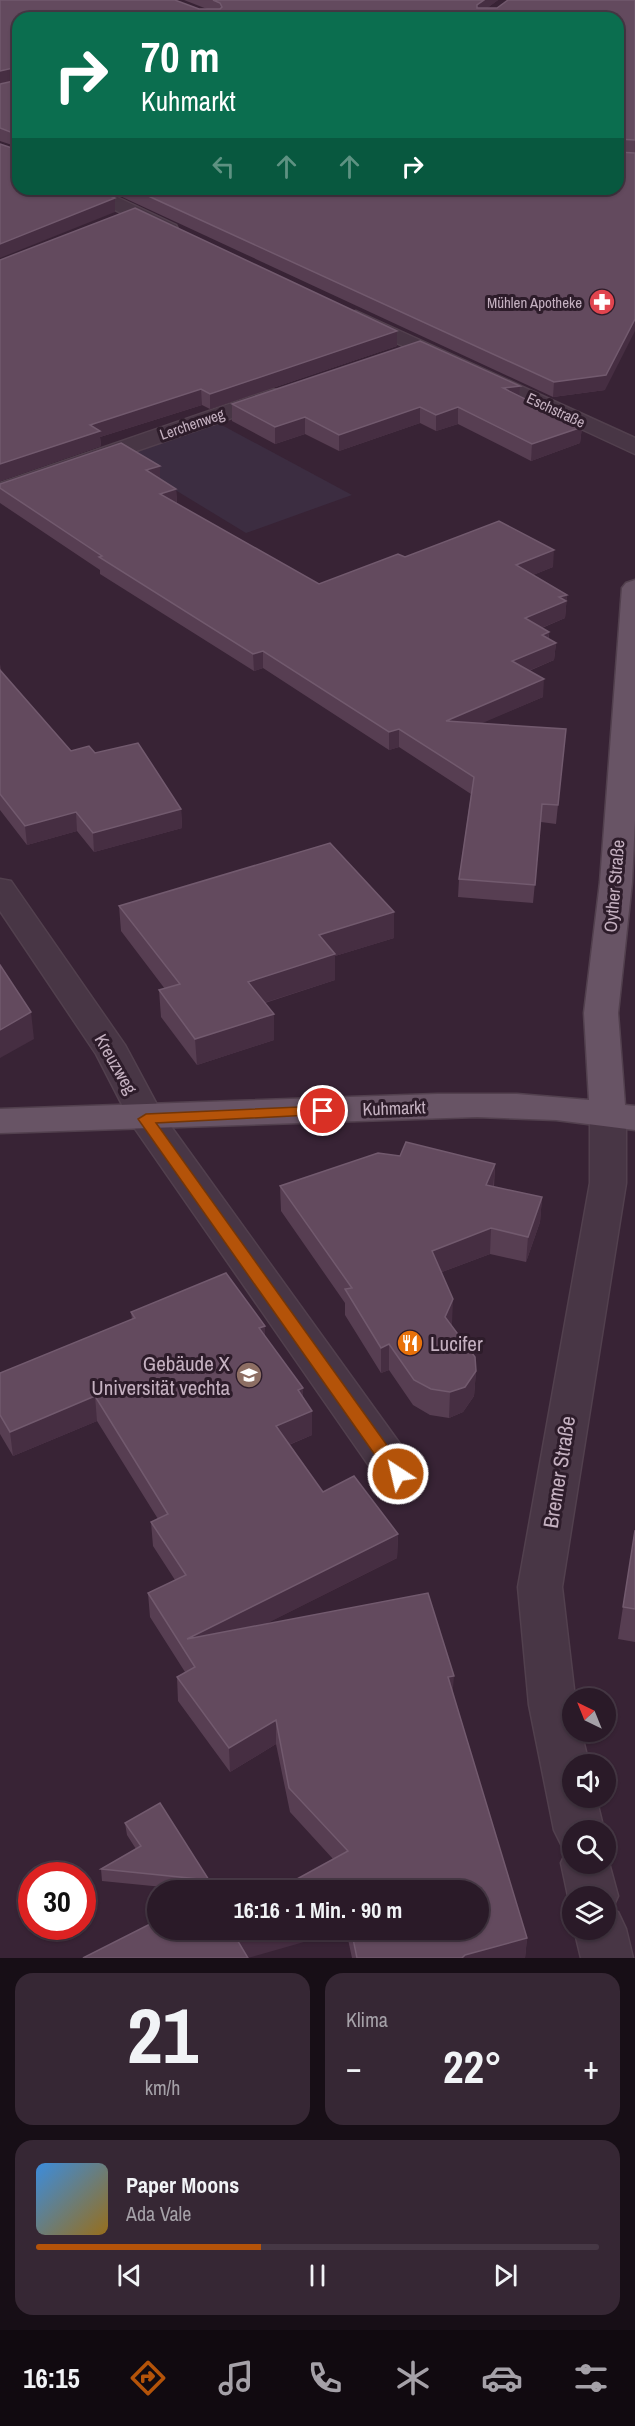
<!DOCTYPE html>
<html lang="de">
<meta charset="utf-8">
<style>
:root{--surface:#2a1a28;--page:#362734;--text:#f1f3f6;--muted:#a5a1a8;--line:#463845;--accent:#b45309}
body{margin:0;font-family:"Archivo Narrow",sans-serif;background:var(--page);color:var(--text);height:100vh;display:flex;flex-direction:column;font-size:22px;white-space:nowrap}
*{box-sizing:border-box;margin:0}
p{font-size:20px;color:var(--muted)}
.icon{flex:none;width:33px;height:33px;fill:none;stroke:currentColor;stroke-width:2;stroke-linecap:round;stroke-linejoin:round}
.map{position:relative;height:1958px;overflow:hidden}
.panel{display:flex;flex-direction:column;gap:15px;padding:15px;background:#170e16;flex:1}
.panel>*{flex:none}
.guide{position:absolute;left:12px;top:12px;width:612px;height:183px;border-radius:18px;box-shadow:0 2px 4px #0004,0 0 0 2px var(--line);background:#0b6e4f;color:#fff;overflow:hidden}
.needle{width:39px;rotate:317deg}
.buttons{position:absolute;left:562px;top:1688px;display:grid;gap:12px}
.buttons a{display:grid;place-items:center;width:54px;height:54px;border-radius:50%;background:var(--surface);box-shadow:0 2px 4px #0004,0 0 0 2px var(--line);font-size:30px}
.speed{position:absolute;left:18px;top:1862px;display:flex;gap:12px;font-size:30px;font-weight:700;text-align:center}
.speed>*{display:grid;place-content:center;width:78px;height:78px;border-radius:50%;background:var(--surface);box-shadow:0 2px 4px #0004,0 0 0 2px var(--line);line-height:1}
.speed .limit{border:9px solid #d22;background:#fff;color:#111}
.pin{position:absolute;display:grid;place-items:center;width:51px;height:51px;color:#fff;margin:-26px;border:3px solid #fff;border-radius:50%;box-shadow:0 2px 6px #0007}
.me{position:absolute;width:66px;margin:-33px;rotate:325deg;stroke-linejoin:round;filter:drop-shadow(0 0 4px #0008)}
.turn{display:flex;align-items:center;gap:21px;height:126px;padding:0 30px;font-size:27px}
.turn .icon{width:78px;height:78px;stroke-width:2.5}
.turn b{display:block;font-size:42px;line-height:51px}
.lanes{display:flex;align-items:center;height:57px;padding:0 30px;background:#0003;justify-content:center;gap:30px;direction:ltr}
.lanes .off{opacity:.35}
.big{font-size:45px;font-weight:800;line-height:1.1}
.panel .card{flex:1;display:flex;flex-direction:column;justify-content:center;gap:9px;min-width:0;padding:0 21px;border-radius:18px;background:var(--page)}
.panel .dial{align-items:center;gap:0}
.dial b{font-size:78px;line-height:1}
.song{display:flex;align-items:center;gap:18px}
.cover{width:72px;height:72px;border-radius:9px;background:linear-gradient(135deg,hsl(210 70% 55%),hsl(40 70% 35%))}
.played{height:6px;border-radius:3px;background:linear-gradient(90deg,var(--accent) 40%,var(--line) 40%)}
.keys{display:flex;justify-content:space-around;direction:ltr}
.heat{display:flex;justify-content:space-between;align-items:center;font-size:33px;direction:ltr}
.panel .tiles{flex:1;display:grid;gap:15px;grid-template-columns:1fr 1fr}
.card:last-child{grid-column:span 2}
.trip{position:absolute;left:147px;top:1880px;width:342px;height:60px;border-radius:30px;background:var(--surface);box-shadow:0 2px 4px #0004,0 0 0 2px var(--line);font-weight:800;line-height:60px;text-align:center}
.tabs{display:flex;height:96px;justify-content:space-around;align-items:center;background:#110a10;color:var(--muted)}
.tabs .icon{width:42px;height:42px}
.tabs .active{color:var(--accent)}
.tabs b{font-size:27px;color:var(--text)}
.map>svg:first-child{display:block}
.green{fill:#3c2d41}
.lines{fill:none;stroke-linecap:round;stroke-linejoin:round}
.minor-casing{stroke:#52404e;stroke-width:3}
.major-casing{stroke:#52404e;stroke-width:3}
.minor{fill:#483645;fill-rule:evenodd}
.major{fill:#685465;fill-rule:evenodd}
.wall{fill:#573e52}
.shaded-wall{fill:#462e42}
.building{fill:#634a5e;stroke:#725a6e;stroke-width:1.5}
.route{fill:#b45309;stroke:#753606;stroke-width:1.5}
.labels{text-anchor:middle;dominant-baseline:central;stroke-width:6;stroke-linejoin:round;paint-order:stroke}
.far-poi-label{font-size:15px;fill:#c5b1c1;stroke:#2d1c2a;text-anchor:end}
.far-street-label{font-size:15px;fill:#c5b1c1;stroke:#2d1c2a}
.street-label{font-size:18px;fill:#c5b1c1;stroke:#2d1c2a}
.near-poi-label{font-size:21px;fill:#c5b1c1;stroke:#2d1c2a;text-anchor:start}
.near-street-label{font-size:21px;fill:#c5b1c1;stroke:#2d1c2a}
</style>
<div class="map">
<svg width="635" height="1958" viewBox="0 0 635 1958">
<rect width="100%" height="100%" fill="#382335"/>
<path class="green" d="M218,423L352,495L246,533L121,457Z"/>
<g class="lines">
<g class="minor-casing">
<g id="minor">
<path d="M77,189H100L176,225L178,229L176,233H162L80,193Z"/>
<path d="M356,311L635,438V454L349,321L346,317L349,313Z"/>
<path d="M273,389L281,391L284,396L281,401L0,498V483Z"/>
<path d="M0,879L11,881L125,1045L162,1114L413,1462L419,1474L413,1486L398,1491L383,1486L133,1126L96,1054L0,911Z"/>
<path d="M608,1101L621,1105L626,1113V1183L562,1587L575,1698L573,1731H581L589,1764H573V1797H596L604,1830H573V1863H606V1852L618,1896L612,1909L618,1912L626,1929L633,1958H581L574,1929H606V1896H573V1908L568,1896L561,1863L568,1848L562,1846L554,1830L529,1705L518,1587L590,1183V1113L595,1105Z"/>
</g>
</g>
<g class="major-casing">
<path id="major" d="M635,580V820L632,882L618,1013L625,1105L635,1106V1130L556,1120L477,1117L0,1133V1109L437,1094H517L589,1100L584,1013L600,882L622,588L626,583Z"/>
</g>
<use href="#minor" class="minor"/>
<use href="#major" class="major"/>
</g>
<g class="wall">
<path d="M0,0L207,9L184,0H498L487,8H497L635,0V153L618,151V18H18V80L0,83Z"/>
<path d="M18,80V147L0,141V84Z"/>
<path d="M105,189H618L605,390L553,397Z"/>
<path d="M0,260L397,346L210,409L202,405L100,437L101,446L0,481Z"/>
<path d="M520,386L519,396L582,427L580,443L531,461L458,424L436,431L420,423L339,451L305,434L275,444L232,421V404Z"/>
<path d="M160,479L176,489L177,504L319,584L405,557L553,567L533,575L567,595L565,618L542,628L549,632V639L556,643L554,660L529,671L543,697L481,723L566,729L556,824L541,822L533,903L458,897L459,879L471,794L399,747L389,750L263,668L254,671L100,574V570L0,503V484Z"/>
<path d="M0,664L1,672L71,751L95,753L181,809L182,828L94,852L77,831L27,845L0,810Z"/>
<path d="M119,906L394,938L335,956V980L265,1003L274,1014V1040L197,1065L161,1017L159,990L165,989L121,931Z"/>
<path d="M400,1156L495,1164L494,1187L542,1197L540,1222L526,1262L490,1254L442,1272L452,1324L451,1326L476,1371L474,1396L463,1412L449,1418L430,1415L413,1405L389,1370L381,1373L345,1315V1303L281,1211L280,1186Z"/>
<path d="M131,1312L265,1336L312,1411V1435L289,1445L323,1492L398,1534L397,1558L267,1623L453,1693L527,1938L525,1958H352L346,1930L158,1929H478L333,1859L290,1812L276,1744L230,1772L178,1701L177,1677L185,1672L150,1617L148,1593L175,1580L153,1546L151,1522L158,1519L97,1421L13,1456L0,1434V1373L132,1319Z"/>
<path d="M635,1530V1642L618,1639Z"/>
<path d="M125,1823L209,1880L210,1890H193L102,1881L101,1869L136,1849L127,1835Z"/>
</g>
<g class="shaded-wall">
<path d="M484,0H498L477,16V5Z"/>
<path d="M18,67V80L0,83V71Z"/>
<path d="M115,198V212L0,258V244Z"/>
<path d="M635,319V331L605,390L553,397L554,382Z"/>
<path d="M397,331V346L210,409V394Z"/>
<path d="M520,386L519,402L503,388Z"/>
<path d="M201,389L202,405L100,437L101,446L0,481V464L90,425Z"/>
<path d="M420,407V423L339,451V435Z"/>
<path d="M458,407V424L436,431V415Z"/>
<path d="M305,417V434L275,444V427Z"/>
<path d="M582,427L580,443L531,461L532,444Z"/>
<path d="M160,466V482L146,470Z"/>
<path d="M176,489L177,505L160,494Z"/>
<path d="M554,550L553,567L515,582L516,565Z"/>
<path d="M567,595L565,618L524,635L525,618L559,597Z"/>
<path d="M549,632L548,646L556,643L554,660L511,678L512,661L542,635Z"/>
<path d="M263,651V668L254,671L253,654Z"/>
<path d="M544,679L543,697L445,739L446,721Z"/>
<path d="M399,729V747L389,750V732Z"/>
<path d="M181,809L182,828L94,852L93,833Z"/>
<path d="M76,812L77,831L27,845L25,826Z"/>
<path d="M394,912V938L335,956V980L248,1008V982L319,935Z"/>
<path d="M31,1012L34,1039L0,1058V1030Z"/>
<path d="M274,1014V1040L197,1065L195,1039Z"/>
<path d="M495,1164L493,1189L486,1185Z"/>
<path d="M542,1197L540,1222L526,1262L528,1237Z"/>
<path d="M491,1228L490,1254L431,1276L432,1251Z"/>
<path d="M453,1299L452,1324L443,1343L445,1317Z"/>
<path d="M265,1326V1350L259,1328Z"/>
<path d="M389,1344V1370L381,1373V1348Z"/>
<path d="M476,1371L474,1396L463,1412L449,1418L450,1392Z"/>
<path d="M303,1388V1413L298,1390Z"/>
<path d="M95,1396L97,1421L13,1456L10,1432Z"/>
<path d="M312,1411V1435L276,1450V1426Z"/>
<path d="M398,1534L397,1558L192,1661L187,1639Z"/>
<path d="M454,1676L452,1700L448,1677Z"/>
<path d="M276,1720V1744L230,1772L229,1748Z"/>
<path d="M267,1929H346V1930L248,1958H237L236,1938Z"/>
<path d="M527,1938L525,1958H462L465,1955Z"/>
</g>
<g class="building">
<path d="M0,0H175L199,9H220L222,7L220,3L213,0H484L477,5V8H497L508,0H635V140L618,139V18H18V67L0,71Z"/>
<path d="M18,80V135L0,128V84Z"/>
<path d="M0,144L18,150V189H94L115,198L0,244Z"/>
<path d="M618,152L635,153V319L606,375L554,382L133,189H618Z"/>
<path d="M135,208L397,331L210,394L201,389L90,425L100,431L0,464V260Z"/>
<path d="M420,341L520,386L503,388L582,427L532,444L458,407L436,415L420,407L339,435L305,417L275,427L232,404Z"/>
<path d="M121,443L160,466L146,470L176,489L160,494L319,584L398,554L405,557L499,521L554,550L516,565L567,595L559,597L566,601L525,618L549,632L542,635L556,643L512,661L544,679L446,721L566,729L558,805L542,804L535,885L459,879L474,777L399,729L389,732L263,651L253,654L99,557L102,556L0,488V484Z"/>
<path d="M0,670L71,751L89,746L95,753L138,743L181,809L93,833L76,812L25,826L0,794Z"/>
<path d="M330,843L394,912L319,935L335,954L248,982L274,1014L195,1039L159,990L180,984L119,906Z"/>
<path d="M0,965L31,1012L0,1030Z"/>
<path d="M406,1142L495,1164L486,1185L542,1197L528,1237L491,1228L432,1251L453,1299L445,1317L475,1357L476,1371L465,1387L450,1392L431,1389L414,1380L389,1344L381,1348L345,1289L352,1288L280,1186L378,1153L400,1156Z"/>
<path d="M226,1273L265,1326L259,1328L303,1388L298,1390L312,1411L276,1426L323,1492L354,1476L398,1534L187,1639L428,1593L454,1676L448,1677L527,1938L465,1955L462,1958H357L351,1929H478V1890H277L348,1851L289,1788L276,1720L229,1748L177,1677L195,1667L148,1593L186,1575L151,1522L168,1514L95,1396L10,1432L0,1415V1373L135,1318L131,1312Z"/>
<path d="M635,1530V1609L623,1607Z"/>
<path d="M160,1803L209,1880L101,1869L141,1846L125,1823Z"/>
<path d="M158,1920V1929H267L236,1938L248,1958H83Z"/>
</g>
<path class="route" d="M323,1106L329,1107L331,1111L329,1114L156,1123L404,1469L407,1474L404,1479L398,1481L392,1479L138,1119L146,1114Z"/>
<defs>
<g id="pharmacy-disc" transform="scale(1.35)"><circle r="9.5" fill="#e0444e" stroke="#2d1c2a"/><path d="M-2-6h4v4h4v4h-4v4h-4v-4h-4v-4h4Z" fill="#fff"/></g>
<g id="restaurant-disc" transform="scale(1.35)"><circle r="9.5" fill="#e8710a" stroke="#2d1c2a"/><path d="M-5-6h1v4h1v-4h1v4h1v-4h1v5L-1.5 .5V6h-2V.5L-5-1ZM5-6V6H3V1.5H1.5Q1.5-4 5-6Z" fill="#fff"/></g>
<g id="university-disc" transform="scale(1.35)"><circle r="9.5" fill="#8d6e63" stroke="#2d1c2a"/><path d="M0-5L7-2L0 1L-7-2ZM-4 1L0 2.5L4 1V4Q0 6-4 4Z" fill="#fff"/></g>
</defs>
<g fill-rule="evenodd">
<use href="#pharmacy-disc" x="602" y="302"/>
<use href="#restaurant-disc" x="410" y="1343"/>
<use href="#university-disc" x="249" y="1375"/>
</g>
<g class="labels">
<g class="far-poi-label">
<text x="582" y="302">Mühlen Apotheke</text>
</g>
<g class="far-street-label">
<text transform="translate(556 410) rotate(25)">Eschstraße</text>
<text transform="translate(192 424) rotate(-19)">Lerchenweg</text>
</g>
<g class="street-label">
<text transform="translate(614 886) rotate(-85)">Oyther Straße</text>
<text transform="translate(116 1064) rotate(60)">Kreuzweg</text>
<text transform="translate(394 1108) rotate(-2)">Kuhmarkt</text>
</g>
<g class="near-poi-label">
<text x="430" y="1343">Lucifer</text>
<text x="230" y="1363" text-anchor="end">Gebäude X<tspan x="230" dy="24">Universität vechta</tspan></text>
</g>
<g class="near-street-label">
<text transform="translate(559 1472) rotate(-81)">Bremer Straße</text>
</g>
</g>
</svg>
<div class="buttons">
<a><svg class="needle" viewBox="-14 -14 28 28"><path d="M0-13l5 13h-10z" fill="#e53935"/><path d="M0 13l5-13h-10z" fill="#a5a1a8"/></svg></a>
<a><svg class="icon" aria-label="sound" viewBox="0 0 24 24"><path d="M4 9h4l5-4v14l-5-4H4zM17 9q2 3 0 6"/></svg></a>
<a><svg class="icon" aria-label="search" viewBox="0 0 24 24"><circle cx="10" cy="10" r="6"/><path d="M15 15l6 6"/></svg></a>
<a><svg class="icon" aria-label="layers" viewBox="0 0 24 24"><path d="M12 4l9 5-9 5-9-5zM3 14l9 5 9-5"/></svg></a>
</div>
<div class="speed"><div class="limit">30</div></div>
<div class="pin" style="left:323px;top:1111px;background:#d93025"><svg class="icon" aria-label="arrive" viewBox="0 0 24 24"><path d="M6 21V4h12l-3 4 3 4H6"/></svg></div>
<svg class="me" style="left:398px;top:1474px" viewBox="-20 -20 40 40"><circle r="17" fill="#b45309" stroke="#fff" stroke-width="3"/><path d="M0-11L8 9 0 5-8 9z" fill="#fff"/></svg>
<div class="trip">16:16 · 1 Min. · 90 m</div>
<div class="guide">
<div class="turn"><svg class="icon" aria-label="right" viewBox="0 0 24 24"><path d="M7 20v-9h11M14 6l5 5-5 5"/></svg><div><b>70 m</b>Kuhmarkt</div></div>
<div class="lanes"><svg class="icon off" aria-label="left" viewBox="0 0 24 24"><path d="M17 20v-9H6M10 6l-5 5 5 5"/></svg><svg class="icon off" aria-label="ahead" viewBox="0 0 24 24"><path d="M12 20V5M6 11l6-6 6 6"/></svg><svg class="icon off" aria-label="ahead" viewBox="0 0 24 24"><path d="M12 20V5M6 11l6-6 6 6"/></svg><svg class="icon" aria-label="right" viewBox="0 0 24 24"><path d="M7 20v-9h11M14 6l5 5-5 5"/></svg></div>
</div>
</div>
<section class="panel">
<div class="tiles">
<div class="card dial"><b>21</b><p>km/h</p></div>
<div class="card"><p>Klima</p>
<div class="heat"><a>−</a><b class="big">22°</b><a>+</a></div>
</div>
<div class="card">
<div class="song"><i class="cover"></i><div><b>Paper Moons</b><p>Ada Vale</p></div></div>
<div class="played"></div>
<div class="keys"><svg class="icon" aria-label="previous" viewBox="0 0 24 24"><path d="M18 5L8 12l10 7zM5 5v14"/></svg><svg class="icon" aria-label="pause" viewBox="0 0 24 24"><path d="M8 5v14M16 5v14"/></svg><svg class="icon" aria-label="next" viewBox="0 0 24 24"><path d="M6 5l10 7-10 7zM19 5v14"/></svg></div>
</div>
</div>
</section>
<nav class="tabs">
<b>16:15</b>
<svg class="icon active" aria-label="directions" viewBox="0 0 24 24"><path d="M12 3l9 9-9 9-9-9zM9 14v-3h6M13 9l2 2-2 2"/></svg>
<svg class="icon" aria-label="music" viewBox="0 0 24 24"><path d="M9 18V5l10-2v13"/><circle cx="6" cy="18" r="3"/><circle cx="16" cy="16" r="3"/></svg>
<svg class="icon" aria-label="phone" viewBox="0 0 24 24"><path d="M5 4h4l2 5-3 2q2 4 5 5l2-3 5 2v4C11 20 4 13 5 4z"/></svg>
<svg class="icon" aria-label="climate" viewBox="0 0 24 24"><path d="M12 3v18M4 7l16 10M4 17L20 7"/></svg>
<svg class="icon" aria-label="car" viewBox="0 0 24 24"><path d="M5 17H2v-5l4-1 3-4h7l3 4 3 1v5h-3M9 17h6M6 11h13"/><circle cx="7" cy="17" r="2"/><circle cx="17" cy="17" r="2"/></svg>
<svg class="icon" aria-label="filters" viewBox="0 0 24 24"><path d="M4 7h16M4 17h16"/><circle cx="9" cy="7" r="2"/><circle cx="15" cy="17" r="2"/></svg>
</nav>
